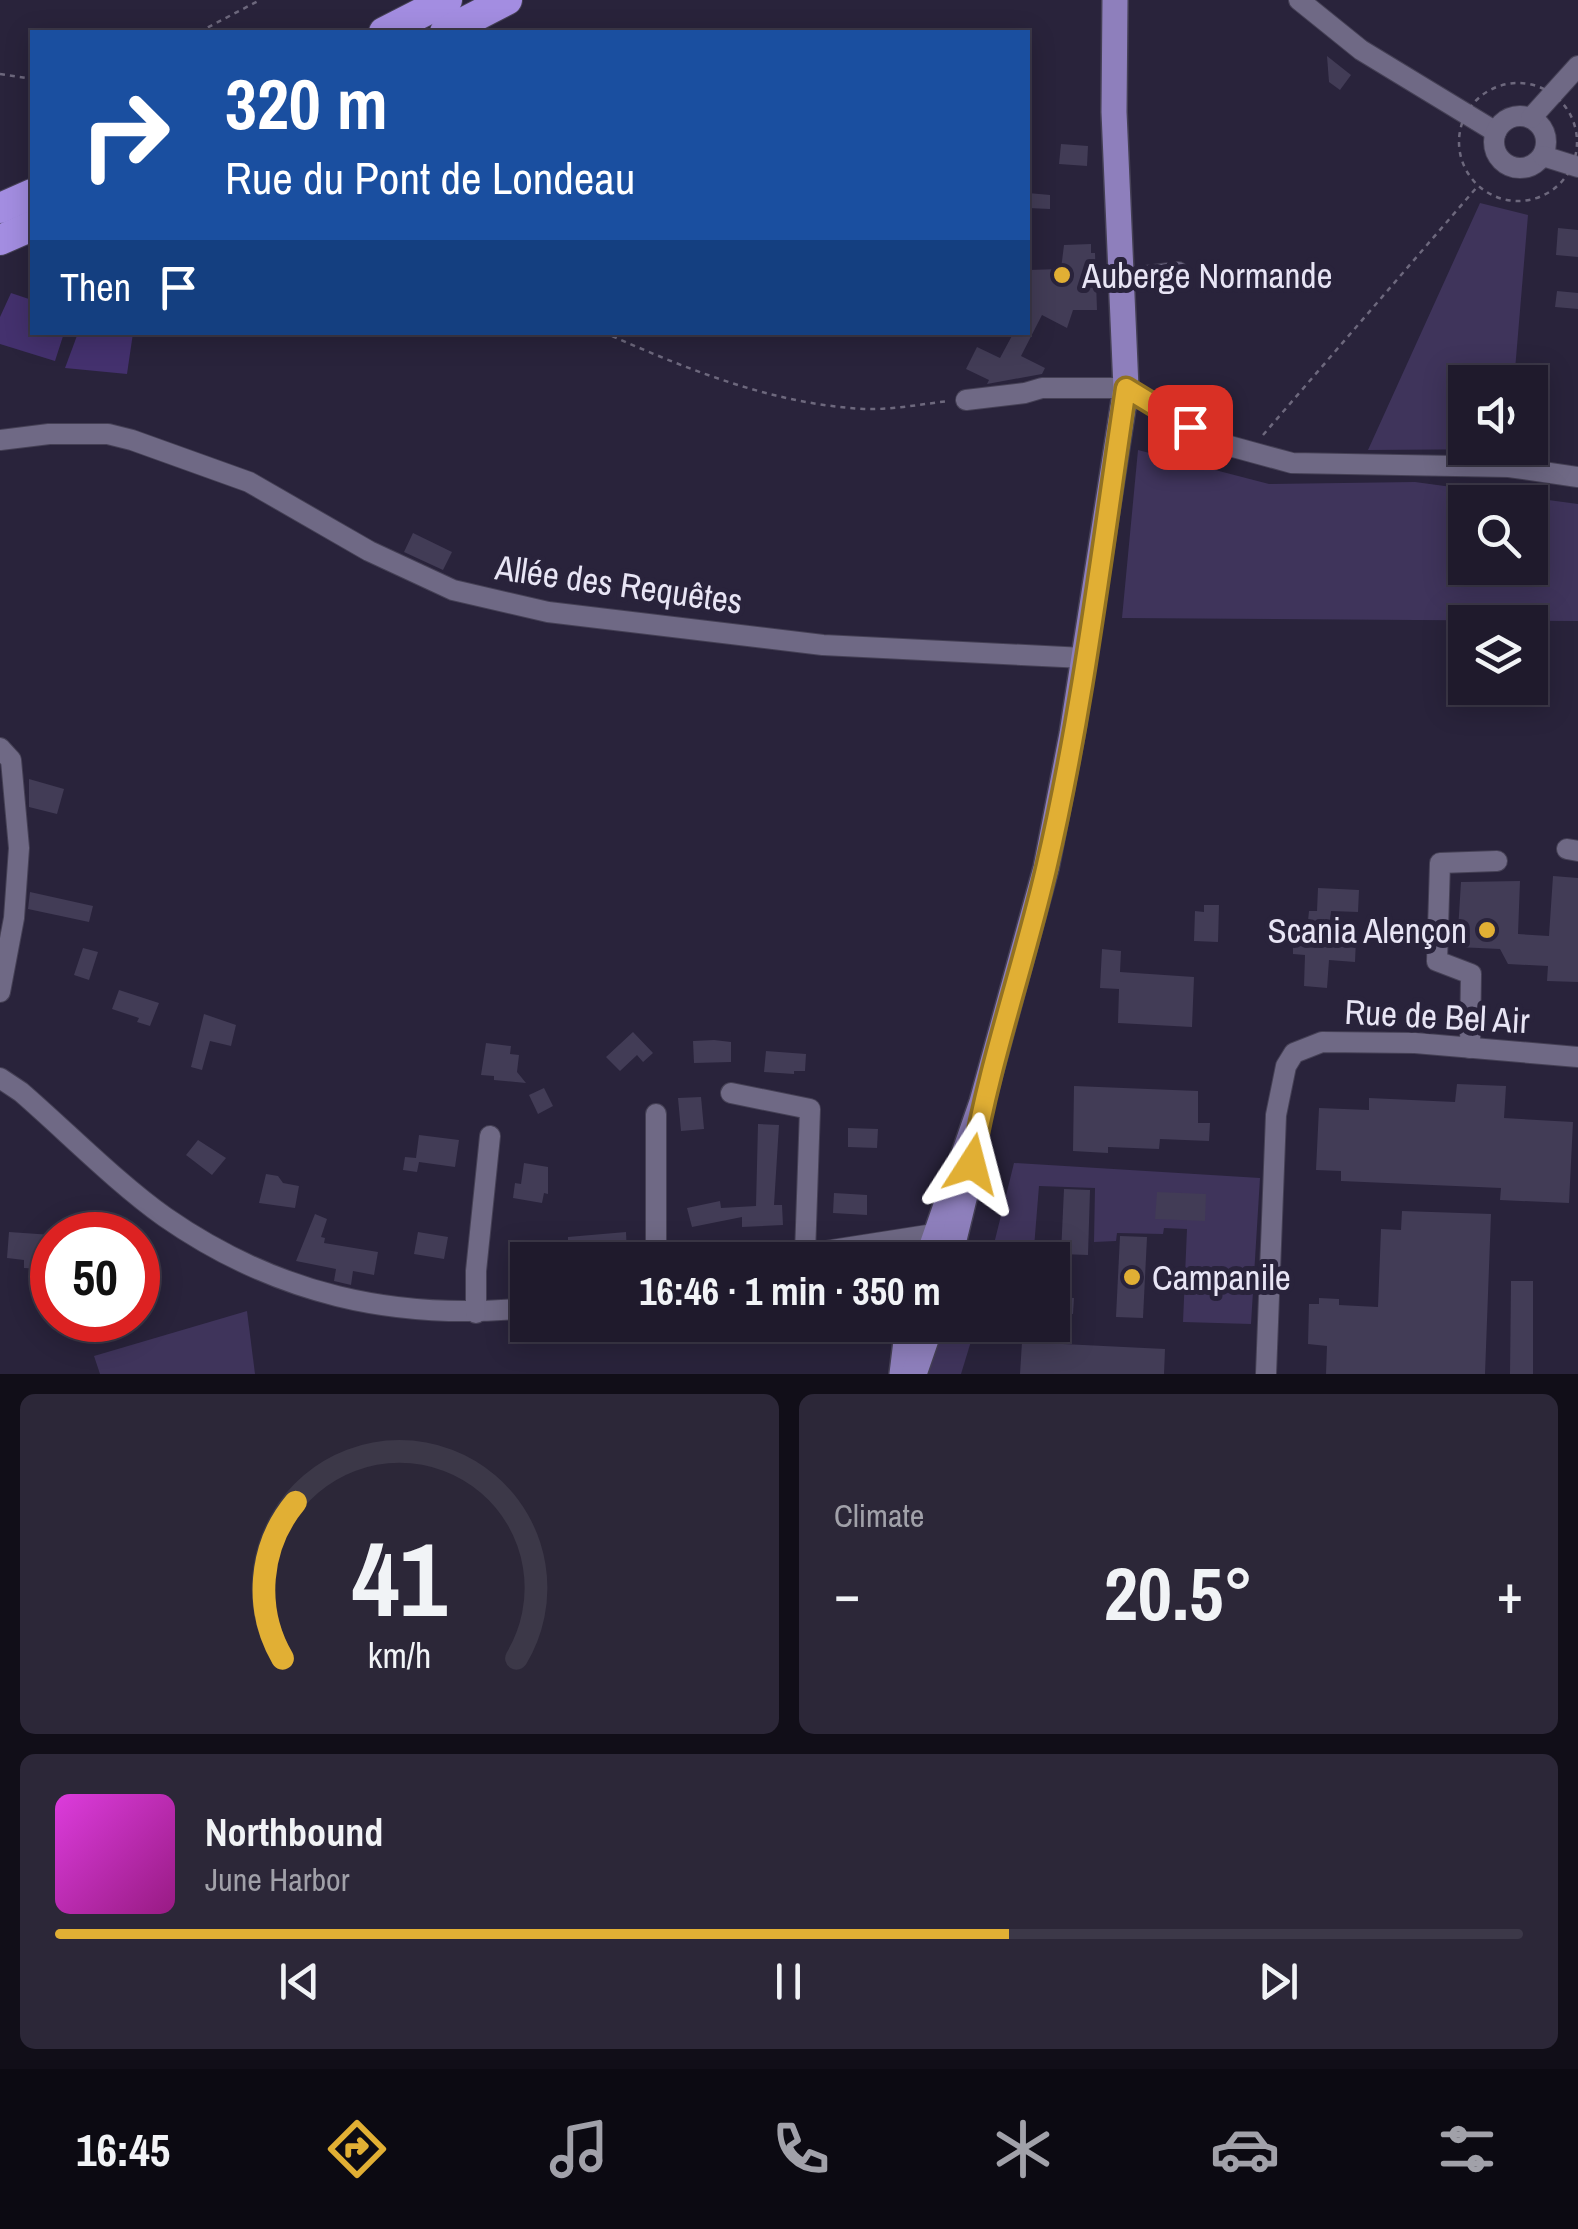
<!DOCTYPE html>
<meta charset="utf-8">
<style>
:root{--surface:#1f1a2c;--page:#2c2738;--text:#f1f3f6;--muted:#a1a1a9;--line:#3c3848;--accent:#e1af34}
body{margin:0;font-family:"Archivo Narrow",sans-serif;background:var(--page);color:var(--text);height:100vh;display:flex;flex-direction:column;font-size:38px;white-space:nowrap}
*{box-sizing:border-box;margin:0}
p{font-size:32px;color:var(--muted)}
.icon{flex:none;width:55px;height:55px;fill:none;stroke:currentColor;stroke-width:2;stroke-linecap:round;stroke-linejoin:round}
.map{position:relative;height:1374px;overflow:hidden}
.side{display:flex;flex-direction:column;gap:20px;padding:20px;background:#110e18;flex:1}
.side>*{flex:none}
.top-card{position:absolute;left:30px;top:30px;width:1000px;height:305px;border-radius:0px;box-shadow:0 5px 25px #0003,0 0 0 2px var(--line);background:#1a4fa0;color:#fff;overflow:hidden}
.tools{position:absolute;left:1448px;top:365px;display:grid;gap:20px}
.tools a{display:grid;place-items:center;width:100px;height:100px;border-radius:0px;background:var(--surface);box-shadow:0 5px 25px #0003,0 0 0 2px var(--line);font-size:50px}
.speed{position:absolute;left:30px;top:1212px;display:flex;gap:20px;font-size:50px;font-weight:700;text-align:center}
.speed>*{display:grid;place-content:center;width:130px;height:130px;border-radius:50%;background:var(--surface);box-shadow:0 5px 25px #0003,0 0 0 2px var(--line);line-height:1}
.speed .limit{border:15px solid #d22;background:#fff;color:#111}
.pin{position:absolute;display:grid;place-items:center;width:85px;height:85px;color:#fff;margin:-42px;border-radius:20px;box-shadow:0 5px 15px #0006}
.me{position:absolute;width:110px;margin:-55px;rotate:9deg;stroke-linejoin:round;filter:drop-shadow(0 0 8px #0008)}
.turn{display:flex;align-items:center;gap:35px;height:210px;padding:0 30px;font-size:45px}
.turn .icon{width:130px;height:130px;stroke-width:2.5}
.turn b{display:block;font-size:70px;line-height:85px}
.then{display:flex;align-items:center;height:95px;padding:0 30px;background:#0003;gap:20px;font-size:38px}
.big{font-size:75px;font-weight:700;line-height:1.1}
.side .widget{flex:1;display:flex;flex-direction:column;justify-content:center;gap:15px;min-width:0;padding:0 35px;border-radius:15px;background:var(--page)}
.side .dial{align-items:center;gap:0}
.dial svg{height:260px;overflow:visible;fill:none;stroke:var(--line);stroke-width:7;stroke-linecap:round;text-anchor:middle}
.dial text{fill:var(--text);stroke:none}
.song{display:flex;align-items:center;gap:30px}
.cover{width:120px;height:120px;border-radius:15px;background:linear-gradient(135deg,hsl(300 70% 55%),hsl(310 70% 35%))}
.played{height:10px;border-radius:5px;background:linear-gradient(90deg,var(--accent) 65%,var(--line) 65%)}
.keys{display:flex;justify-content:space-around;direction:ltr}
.heat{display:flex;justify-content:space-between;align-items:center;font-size:55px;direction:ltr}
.side .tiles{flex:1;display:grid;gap:20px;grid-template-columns:1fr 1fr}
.widget:last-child{grid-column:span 2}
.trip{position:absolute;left:510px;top:1242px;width:560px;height:100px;border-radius:0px;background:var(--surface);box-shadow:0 5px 25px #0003,0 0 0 2px var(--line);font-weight:700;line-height:100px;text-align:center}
.tabs{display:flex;height:160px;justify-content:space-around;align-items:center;background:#0c0a12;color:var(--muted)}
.tabs .icon{width:70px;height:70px}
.tabs .selected{color:var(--accent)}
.tabs b{font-size:45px;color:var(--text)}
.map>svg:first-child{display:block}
.green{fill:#3f345b;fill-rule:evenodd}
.water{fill:#44316e}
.building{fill:#423c56}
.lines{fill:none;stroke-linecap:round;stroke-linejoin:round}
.minor-casing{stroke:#454055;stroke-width:22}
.major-casing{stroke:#454055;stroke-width:28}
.highway-casing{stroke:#454055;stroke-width:32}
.path{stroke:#6d687d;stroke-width:2.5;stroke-dasharray:5 5;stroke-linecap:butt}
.minor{stroke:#6f6985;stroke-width:20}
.major{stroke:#8e7fbc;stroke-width:25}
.highway{stroke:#a38de1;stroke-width:30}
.route-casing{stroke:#927222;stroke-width:25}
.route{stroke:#e1af34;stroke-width:18}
.poi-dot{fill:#e1af34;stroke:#29233b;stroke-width:4}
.labels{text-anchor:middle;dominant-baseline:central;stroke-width:10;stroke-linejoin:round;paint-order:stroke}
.poi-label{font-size:35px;fill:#e8e5f5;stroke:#29233b;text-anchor:start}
.street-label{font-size:35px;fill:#e8e5f5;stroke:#29233b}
</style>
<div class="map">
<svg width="1578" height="1374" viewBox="0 0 1578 1374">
<rect width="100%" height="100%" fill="#29233b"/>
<g class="green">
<path d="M1480,203L1528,215L1514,382H1465V448L1509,449L1368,450Z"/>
<path d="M1138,450L1269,484L1415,482L1578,504V621L1122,618ZM1465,502H1530V568H1465Z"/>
<path d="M1014,1163L1260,1178L1251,1324L1183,1322L1187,1229L1164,1228L1163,1234L1117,1233L1116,1241L1094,1242L1095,1188L1039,1186L1033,1260H990Z"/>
<path d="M247,1311L255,1374H100L94,1356Z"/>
<path d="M940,1325H976L961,1374H924Z"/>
</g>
<g class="water">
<path d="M11,293L32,300V332L64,333L55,361L0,344V317Z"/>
<path d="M78,333H133L127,374L65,368Z"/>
</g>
<g class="building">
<path d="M1327,56L1351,75L1340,90L1329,82Z"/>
<path d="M1061,144L1088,146L1087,166L1059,164Z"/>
<path d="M1028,193L1050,195V209L1028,208Z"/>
<path d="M1558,228L1578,230V257L1556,255Z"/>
<path d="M1091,244V253H1095L1097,310H1073L1067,328L1042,315L1021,356L1045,368L1042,374L987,384L989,380L966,369L977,347L1000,358L1014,332H1028V270L1061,269L1064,245Z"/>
<path d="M1557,291L1578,293V309L1555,307Z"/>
<path d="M413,533L452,552L443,570L404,552Z"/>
<path d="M29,779L64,789L57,814L29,807Z"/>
<path d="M1553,876L1578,878V982L1547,981L1548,966L1508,964L1500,949L1457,947L1461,882L1520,881L1518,934L1549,936Z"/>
<path d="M1318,888L1359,890L1358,912L1331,911L1329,938L1356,939L1355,962L1329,960L1327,988L1304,986L1305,955L1293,954V940L1306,941L1309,911H1317Z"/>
<path d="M30,892L93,906L89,922L28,909Z"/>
<path d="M1204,905H1219L1218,942L1194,941L1195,911L1204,912Z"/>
<path d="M83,948L98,952L89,980L74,975Z"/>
<path d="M1102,949L1121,951L1120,972L1194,977L1192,1027L1118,1023L1119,989L1100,988Z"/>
<path d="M119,990L159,1003L150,1026L137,1022L139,1018L112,1009Z"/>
<path d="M204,1014L236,1025L231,1046L210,1041L202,1070L191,1067Z"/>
<path d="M633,1032L653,1053L643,1062L637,1055L620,1071L606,1057Z"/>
<path d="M714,1040L731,1042V1062L694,1063L693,1041Z"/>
<path d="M486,1043L511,1046L510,1054L519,1055L517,1072L526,1083L494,1080V1076L481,1075Z"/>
<path d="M766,1051L806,1054L805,1071H794V1074L764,1072Z"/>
<path d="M1457,1084L1506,1086L1504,1118L1573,1122L1569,1203L1500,1200L1501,1188L1341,1181V1171L1316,1170L1319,1108L1369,1110V1098L1455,1102Z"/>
<path d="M1074,1086L1198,1091V1123H1210L1209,1141L1160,1139L1159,1149L1108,1147V1153L1073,1151Z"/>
<path d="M544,1088L553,1106L538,1114L529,1095Z"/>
<path d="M701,1097L704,1129L681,1131L678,1098Z"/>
<path d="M758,1124L779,1125L774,1205H782L783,1225L742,1227V1217L692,1227L687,1208L720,1201L721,1208L756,1206Z"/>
<path d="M848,1128L878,1129L877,1148L848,1147Z"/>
<path d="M419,1135L459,1140L455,1167L419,1162L417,1172L403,1170L405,1157L416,1158Z"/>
<path d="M198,1140L226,1158L212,1175L186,1155Z"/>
<path d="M524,1163L548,1167V1194L544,1193L542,1203L513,1198L515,1183L521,1184Z"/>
<path d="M266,1174L278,1176L283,1183L299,1186L295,1208L259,1203Z"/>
<path d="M1064,1189L1090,1190L1088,1255L1061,1254Z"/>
<path d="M1157,1192L1206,1194L1205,1221L1155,1219Z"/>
<path d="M834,1193L867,1195V1215L833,1213Z"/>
<path d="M1402,1211L1491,1214L1485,1374H1326L1327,1346L1308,1344L1309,1304H1319V1298L1339,1299V1305L1378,1307L1381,1229L1401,1230Z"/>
<path d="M315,1214L327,1219L321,1237L325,1238L324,1243L378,1252L374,1275L353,1271L351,1285L334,1281L336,1269L296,1261Z"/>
<path d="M9,1232L52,1235V1262L43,1261V1269L24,1268V1260L7,1258Z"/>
<path d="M418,1232L448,1237L444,1259L414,1254Z"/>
<path d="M626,1232L627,1254L568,1260V1237Z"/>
<path d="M1120,1236L1147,1237L1143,1318L1116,1317Z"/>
<path d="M1511,1281H1533V1374H1510Z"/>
<path d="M1052,1297L1074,1298L1073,1314L1052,1313Z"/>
<path d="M1022,1342L1165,1349L1164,1374H1020Z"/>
</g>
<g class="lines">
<g class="minor-casing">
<g id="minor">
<path d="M1299,0L1361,50L1496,132"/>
<circle cx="1520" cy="142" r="26"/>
<path d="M1531,118L1578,66"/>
<path d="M1543,156L1578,167"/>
<path d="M1121,279L1178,272"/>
<path d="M966,400L1025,393L1042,388H1126L1215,442L1292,463L1509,467L1578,477"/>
<path d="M0,440L49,434H108L132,440L249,482L369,551L453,590L548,612L823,645L1084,658"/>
<path d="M0,748L11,760L19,848L14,918L0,992"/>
<path d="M1567,849L1578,851"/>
<path d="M1470,1048L1471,974L1437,961L1440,863L1497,861"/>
<path d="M0,1078L21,1092C66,1131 117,1183 165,1217C276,1294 394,1321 528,1308"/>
<path d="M731,1093L810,1109L805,1254"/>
<path d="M656,1114V1260"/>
<path d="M768,1260L934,1234"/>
<path d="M476,1313V1271L490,1136"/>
<path d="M1266,1374L1276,1115L1286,1066L1294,1053L1322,1042L1415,1043L1578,1057"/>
</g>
</g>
<g class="major-casing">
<g id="major">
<path d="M927,1260L982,1102L1046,868L1072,734L1126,388L1114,112L1115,0"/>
<path d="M949,1260L973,1162"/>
<path d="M902,1374L908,1325"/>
<path d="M914,1374L931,1325"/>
</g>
</g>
<g class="highway-casing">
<g id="highway">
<path d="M384,32L447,0"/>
<path d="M445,32L507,0"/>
<path d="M0,208L32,194"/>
<path d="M0,240L32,226"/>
</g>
</g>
<g class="path">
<path d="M199,32L260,0"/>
<path d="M0,74L32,79"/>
<circle cx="1518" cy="142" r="59"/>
<path d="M603,332C686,369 772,404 864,409C892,410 922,404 949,401"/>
<path d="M1263,435L1477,187"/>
</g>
<use href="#minor" class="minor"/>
<use href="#major" class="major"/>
<use href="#highway" class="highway"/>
</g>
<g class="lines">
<g class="route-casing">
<path id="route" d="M972,1164C989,1063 1023,968 1046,869C1083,711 1102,548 1126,388L1190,427"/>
</g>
<use href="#route" class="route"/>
</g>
<g class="poi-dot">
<circle cx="1062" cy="275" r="10"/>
<circle cx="1487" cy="930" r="10"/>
<circle cx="1132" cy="1277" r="10"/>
</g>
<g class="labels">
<g class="poi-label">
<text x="1082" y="275">Auberge Normande</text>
<text x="1467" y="930" text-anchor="end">Scania Alençon</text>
<text x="1152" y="1277">Campanile</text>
</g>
<g class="street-label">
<text transform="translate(619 584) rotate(8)">Allée des Requêtes</text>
<text transform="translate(1437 1016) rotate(3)">Rue de Bel Air</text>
</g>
</g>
</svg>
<div class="tools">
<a><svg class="icon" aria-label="sound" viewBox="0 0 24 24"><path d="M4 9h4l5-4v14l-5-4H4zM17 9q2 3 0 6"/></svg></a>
<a><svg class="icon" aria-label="search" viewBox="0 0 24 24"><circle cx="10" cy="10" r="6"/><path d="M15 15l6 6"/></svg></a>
<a><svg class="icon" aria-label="layers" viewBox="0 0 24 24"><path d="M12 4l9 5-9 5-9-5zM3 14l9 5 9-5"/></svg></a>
</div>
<div class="speed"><div class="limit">50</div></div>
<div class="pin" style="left:1190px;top:427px;background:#d93025"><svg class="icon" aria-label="arrive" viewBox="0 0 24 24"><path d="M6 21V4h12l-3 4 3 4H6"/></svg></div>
<svg class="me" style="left:972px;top:1164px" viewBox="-20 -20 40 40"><path d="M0-17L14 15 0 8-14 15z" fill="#e1af34" stroke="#fff" stroke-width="4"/></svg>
<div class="trip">16:46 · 1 min · 350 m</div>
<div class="top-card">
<div class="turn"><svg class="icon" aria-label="right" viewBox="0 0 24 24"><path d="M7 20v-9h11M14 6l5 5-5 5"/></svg><div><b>320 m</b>Rue du Pont de Londeau</div></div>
<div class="then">Then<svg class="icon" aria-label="arrive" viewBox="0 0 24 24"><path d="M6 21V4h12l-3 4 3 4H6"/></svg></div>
</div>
</div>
<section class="side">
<div class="tiles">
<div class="widget dial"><svg viewBox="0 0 100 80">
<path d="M14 69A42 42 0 1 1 86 69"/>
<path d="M14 69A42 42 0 0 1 18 21" stroke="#e1af34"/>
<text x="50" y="56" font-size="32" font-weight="700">41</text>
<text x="50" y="72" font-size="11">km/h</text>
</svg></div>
<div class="widget"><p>Climate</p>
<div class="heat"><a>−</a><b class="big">20.5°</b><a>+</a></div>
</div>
<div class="widget">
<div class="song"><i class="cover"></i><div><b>Northbound</b><p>June Harbor</p></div></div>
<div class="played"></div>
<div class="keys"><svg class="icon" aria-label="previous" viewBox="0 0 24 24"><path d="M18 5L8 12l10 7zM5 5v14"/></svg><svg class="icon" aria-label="pause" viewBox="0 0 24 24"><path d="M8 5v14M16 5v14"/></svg><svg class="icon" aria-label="next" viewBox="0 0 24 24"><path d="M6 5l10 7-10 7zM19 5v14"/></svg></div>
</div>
</div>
</section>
<nav class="tabs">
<b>16:45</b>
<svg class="icon selected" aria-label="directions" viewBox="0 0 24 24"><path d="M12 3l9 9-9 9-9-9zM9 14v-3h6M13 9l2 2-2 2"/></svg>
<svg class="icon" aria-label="music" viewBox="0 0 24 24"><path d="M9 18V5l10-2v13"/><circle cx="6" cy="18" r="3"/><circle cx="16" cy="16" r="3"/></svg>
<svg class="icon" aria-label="phone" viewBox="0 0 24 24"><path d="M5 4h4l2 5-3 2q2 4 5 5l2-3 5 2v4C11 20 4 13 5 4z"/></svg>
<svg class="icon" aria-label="climate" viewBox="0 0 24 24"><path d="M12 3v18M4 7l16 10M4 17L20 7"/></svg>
<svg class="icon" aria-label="car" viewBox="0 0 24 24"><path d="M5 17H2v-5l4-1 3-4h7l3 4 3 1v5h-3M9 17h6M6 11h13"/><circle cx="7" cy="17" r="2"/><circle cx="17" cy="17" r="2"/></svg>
<svg class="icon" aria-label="filters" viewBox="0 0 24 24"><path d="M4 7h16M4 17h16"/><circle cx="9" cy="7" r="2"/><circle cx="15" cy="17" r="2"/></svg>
</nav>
